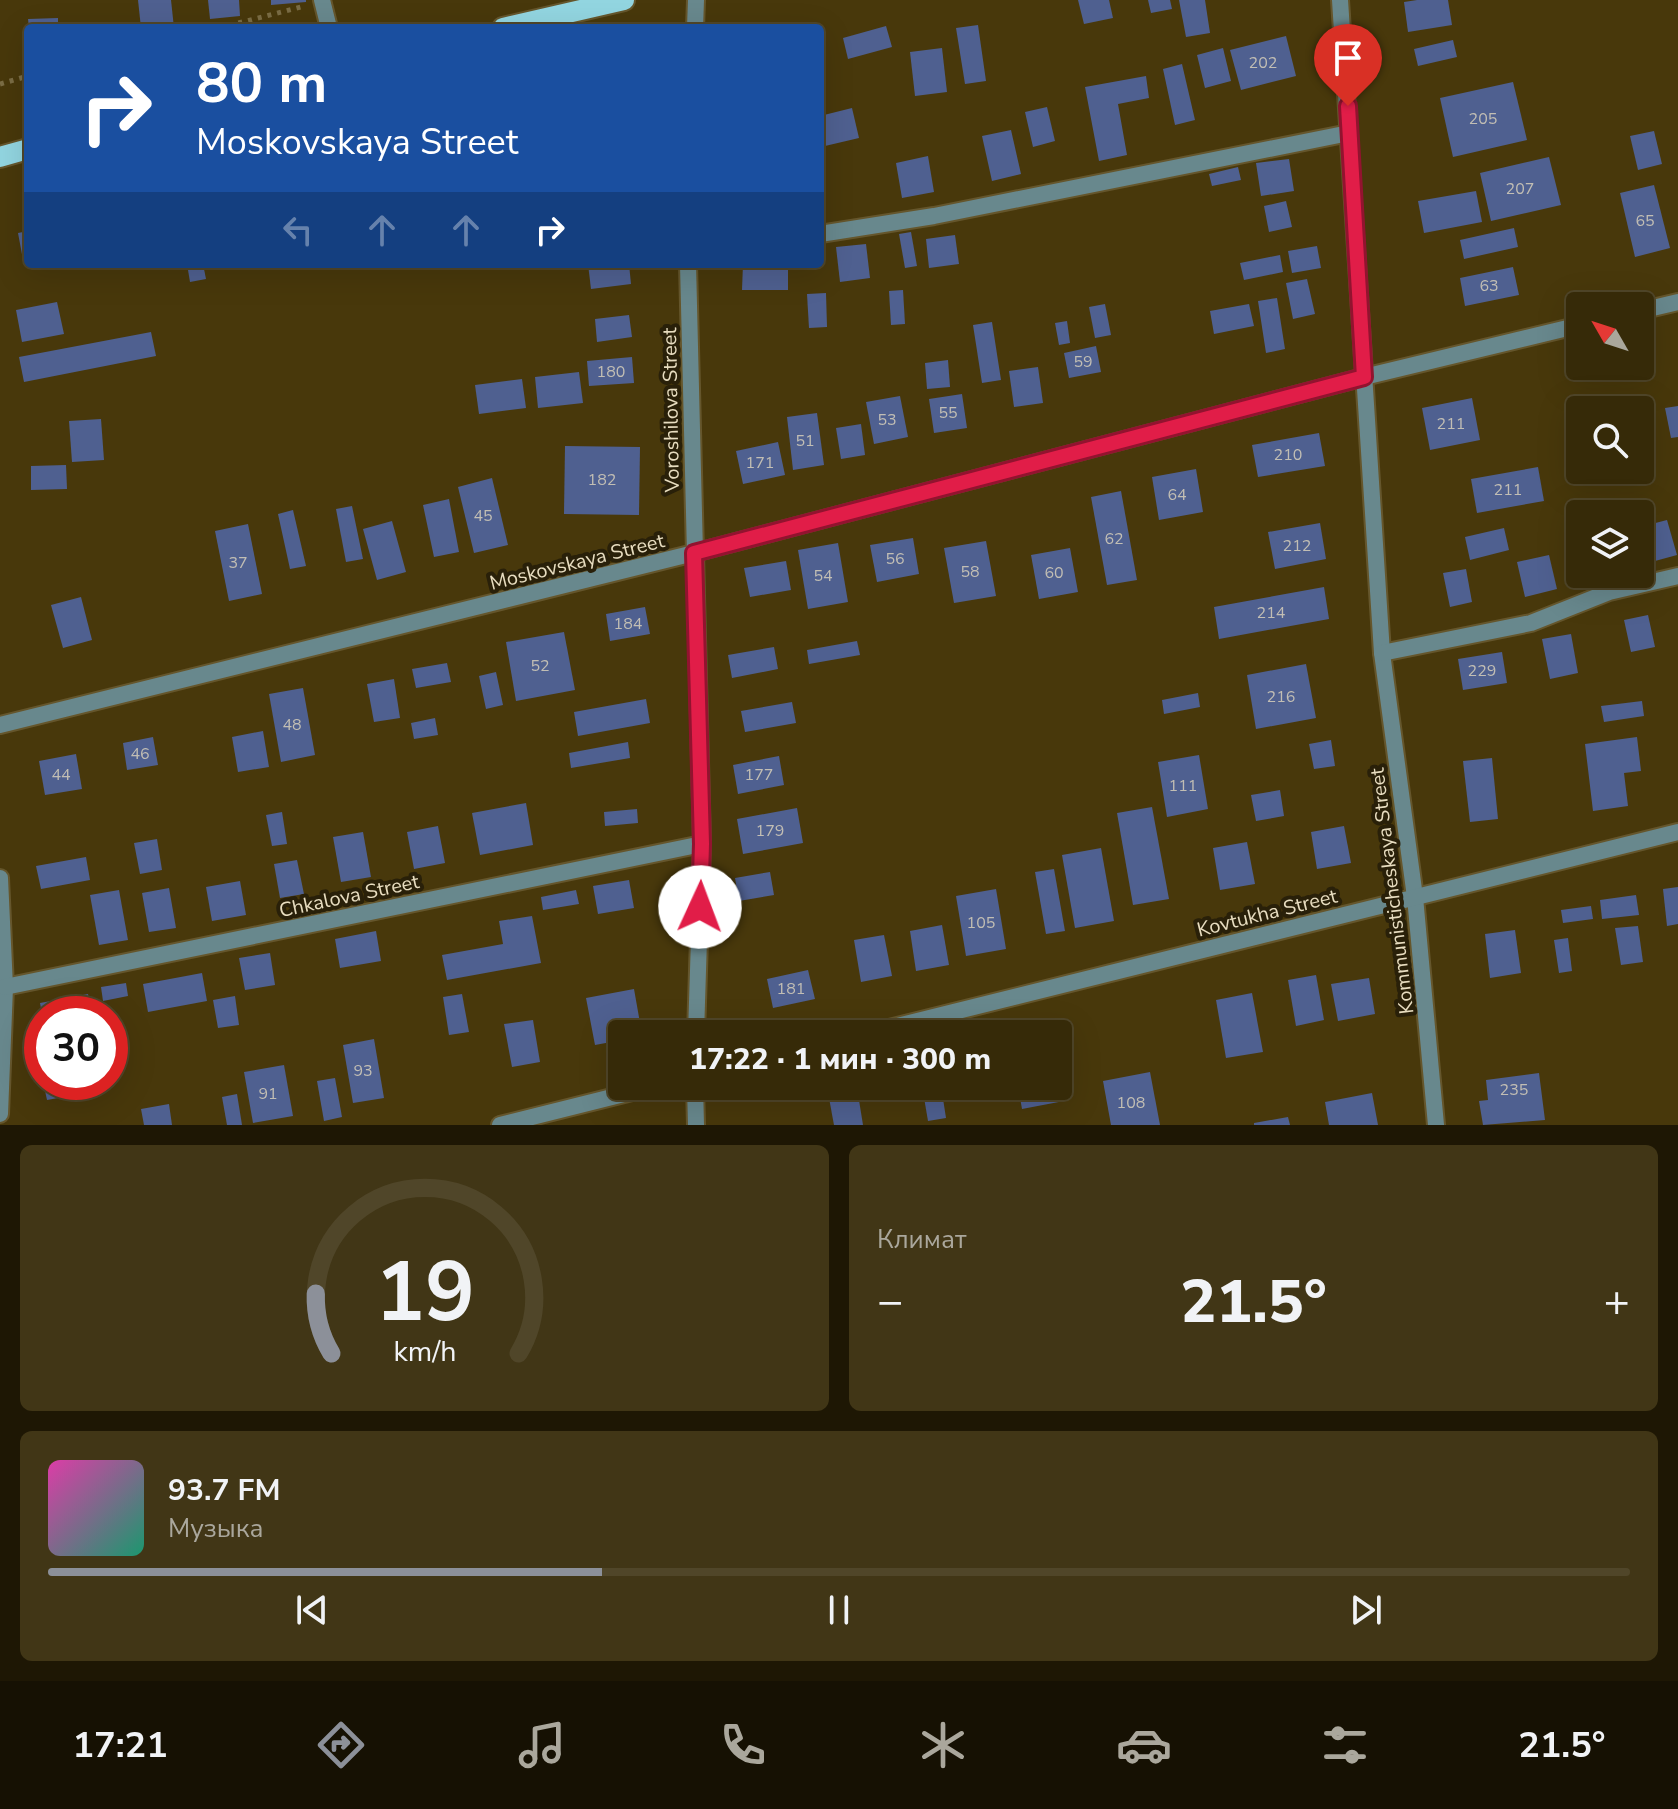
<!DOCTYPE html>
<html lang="ru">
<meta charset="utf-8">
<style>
:root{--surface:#362a08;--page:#413616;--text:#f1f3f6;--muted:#aaa79c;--line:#504629;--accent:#8c9099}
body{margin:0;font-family:"Nunito Sans",sans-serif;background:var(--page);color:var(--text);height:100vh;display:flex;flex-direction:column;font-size:30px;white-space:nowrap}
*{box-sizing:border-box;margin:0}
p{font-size:26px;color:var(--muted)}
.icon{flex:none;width:44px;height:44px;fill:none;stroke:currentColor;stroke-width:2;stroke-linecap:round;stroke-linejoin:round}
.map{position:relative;height:1125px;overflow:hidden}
.drawer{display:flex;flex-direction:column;gap:20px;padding:20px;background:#1e1704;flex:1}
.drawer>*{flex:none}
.top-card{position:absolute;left:24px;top:24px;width:800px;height:244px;border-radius:8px;box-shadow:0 8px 32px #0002,0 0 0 2px var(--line);background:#1a4fa0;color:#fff;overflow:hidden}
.needle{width:52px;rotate:309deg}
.fabs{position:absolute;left:1566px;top:292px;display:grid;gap:16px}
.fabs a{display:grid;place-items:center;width:88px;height:88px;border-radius:8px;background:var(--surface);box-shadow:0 8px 32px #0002,0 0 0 2px var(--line);font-size:40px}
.speed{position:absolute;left:24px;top:996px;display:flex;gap:16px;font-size:40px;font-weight:700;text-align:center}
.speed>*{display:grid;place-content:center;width:104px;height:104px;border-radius:50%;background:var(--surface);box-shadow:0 8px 32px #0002,0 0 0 2px var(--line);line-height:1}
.speed .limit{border:12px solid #d22;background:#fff;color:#111}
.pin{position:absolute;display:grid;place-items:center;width:68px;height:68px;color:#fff;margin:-82px -34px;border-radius:50% 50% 50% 0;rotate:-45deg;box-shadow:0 0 8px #0007}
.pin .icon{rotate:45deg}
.me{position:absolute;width:88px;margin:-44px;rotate:2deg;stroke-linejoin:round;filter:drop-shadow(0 0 6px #0008)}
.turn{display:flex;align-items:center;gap:28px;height:168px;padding:0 40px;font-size:36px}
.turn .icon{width:104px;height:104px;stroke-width:2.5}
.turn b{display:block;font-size:56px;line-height:68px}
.lanes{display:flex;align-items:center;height:76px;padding:0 40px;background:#0003;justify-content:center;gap:40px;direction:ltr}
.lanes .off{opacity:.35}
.big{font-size:60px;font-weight:800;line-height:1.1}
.drawer .widget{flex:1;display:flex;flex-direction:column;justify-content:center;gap:12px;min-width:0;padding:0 28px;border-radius:12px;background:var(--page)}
.drawer .dial{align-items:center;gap:0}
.dial svg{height:208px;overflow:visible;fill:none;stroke:var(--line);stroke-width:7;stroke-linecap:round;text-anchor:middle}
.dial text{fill:var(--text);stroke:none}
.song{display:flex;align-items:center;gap:24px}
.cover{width:96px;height:96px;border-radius:12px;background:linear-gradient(135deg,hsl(320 70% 55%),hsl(160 70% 35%))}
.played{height:8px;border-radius:4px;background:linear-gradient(90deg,var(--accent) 35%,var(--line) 35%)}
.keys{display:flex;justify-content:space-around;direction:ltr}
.heat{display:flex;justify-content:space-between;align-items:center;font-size:44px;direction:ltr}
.drawer .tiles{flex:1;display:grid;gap:20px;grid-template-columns:1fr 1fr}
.widget:last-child{grid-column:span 2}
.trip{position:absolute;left:608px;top:1020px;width:464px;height:80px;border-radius:8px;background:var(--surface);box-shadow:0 8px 32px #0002,0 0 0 2px var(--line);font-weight:800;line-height:80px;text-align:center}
.dock{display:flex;height:128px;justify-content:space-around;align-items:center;background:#161103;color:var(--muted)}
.dock .icon{width:56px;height:56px}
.dock .current{color:var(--accent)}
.dock b{font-size:36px;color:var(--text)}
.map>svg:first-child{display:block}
.building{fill:#4f6090}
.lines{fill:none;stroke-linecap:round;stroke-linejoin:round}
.minor-casing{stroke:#65562c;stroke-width:20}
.primary-casing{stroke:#65562c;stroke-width:24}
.path{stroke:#7a6c44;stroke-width:5;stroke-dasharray:4 6;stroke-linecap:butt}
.minor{stroke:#68888d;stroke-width:16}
.primary{stroke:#92d5e0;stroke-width:20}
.route-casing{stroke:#92132f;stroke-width:20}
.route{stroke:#e11d48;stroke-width:14}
.labels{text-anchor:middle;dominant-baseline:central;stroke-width:8;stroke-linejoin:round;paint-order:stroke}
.number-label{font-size:16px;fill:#c2beb4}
.street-label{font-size:20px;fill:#e8ddc0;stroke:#292009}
</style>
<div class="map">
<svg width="1678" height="1125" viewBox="0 0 1678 1125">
<rect width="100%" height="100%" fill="#48380b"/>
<g class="building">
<path d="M138,0H171L174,28H141Z"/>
<path d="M208,0H239L240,16L210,19Z"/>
<path d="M271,0H306V2L271,5Z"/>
<path d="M1078,0H1109L1113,18L1084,24Z"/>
<path d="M1148,0H1170L1172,9L1151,13Z"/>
<path d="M1179,0H1205L1210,33L1186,37Z"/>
<path d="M1417,0H1448L1452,25L1408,32L1404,2Z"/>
<path d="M58,18V28H29L28,19Z"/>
<path d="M978,25L986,81L965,84L956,28Z"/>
<path d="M886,26L892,47L848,59L843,38Z"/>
<path d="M1286,36L1296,76L1241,90L1230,50Z"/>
<path d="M1453,40L1457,57L1418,66L1414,49Z"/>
<path d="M942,48L947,92L915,96L910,52Z"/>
<path d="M1223,48L1231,81L1205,88L1197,55Z"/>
<path d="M1182,64L1195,120L1175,125L1163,69Z"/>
<path d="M1146,76L1149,98L1118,104L1127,155L1099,161L1085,87Z"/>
<path d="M1513,82L1527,140L1453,157L1440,98Z"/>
<path d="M1047,107L1055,141L1033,147L1025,112Z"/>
<path d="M852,108L859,138L825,146L820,116Z"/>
<path d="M1011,130L1021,174L992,181L982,136Z"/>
<path d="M1654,131L1662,164L1638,170L1630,136Z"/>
<path d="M928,156L934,192L902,198L896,163Z"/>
<path d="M1549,157L1561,205L1491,221L1480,173Z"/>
<path d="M1289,159L1294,191L1261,196L1256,163Z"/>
<path d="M1238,167L1241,180L1212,186L1209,174Z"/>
<path d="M1654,185L1670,248L1635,257L1620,193Z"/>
<path d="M1476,191L1482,222L1424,233L1418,201Z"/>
<path d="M1286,201L1292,227L1269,232L1264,206Z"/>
<path d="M1514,228L1518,247L1464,259L1460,240Z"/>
<path d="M28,231V265H24L18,233Z"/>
<path d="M911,232L917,266L905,268L899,234Z"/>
<path d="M955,235L959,264L929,268L926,239Z"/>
<path d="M866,244L870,278L840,282L836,247Z"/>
<path d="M1317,246L1321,268L1292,273L1288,251Z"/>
<path d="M1280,255L1283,272L1244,280L1240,263Z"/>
<path d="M187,264H203L206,279L190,282Z"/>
<path d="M588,264H629L631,284L591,289Z"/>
<path d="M743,264H788V290H742Z"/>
<path d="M1513,267L1519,295L1465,306L1460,278Z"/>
<path d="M1307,279L1315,314L1293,319L1286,283Z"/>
<path d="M903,290L905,324L891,325L889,291Z"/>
<path d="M826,293L827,327L809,328L807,294Z"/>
<path d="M1277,298L1285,349L1266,353L1258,301Z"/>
<path d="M57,302L64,334L22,342L16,310Z"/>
<path d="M1105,304L1111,335L1095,338L1089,307Z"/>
<path d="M1249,304L1254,326L1214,334L1210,311Z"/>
<path d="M629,315L632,337L597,342L595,319Z"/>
<path d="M1067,321L1070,343L1059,345L1055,323Z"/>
<path d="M992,322L1001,380L982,383L973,325Z"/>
<path d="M151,332L156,356L24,382L19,357Z"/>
<path d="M1096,346L1101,372L1069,378L1064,353Z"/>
<path d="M632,357L634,383L589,386L587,361Z"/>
<path d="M948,360L950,387L927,389L925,363Z"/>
<path d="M1038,367L1043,403L1014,407L1009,371Z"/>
<path d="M579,372L583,403L538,408L535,377Z"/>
<path d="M522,379L526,408L479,414L475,385Z"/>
<path d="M962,394L967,428L934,433L929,399Z"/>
<path d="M900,396L908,437L874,444L866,402Z"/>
<path d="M1472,398L1480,440L1430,450L1422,408Z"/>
<path d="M1678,406V437L1671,438L1665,408Z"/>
<path d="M817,413L824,465L793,470L787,417Z"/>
<path d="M101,419L104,460L72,462L69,421Z"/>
<path d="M861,424L865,455L841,459L836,428Z"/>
<path d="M1319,433L1325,466L1258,477L1252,445Z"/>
<path d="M778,442L785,475L743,484L736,451Z"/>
<path d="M565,446L640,447L639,515L564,514Z"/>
<path d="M1580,447V469L1579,470L1574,448Z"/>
<path d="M66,465L67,489L31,490V466Z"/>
<path d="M1538,467L1544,501L1477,513L1471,479Z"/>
<path d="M1196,469L1203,512L1159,520L1152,477Z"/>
<path d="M492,478L508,545L474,553L458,487Z"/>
<path d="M1121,491L1137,580L1107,585L1091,497Z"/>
<path d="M449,499L459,552L434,557L423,505Z"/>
<path d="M352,506L363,559L346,562L336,509Z"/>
<path d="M293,510L306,566L290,569L278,514Z"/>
<path d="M1667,520L1677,555L1644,564L1640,550V527Z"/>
<path d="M392,521L406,572L377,580L363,529Z"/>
<path d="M1320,523L1326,559L1275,569L1268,532Z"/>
<path d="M248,524L262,594L229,601L215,531Z"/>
<path d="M1504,528L1509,550L1470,560L1465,537Z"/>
<path d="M913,538L919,574L877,582L870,545Z"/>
<path d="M986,541L996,596L954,603L944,548Z"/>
<path d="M838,543L848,602L808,609L798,550Z"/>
<path d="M1580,545V574L1601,575L1579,580L1572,547Z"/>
<path d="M1070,548L1078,592L1039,599L1031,555Z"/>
<path d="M1549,555L1557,589L1525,597L1517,562Z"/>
<path d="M786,561L791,590L750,597L744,568Z"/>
<path d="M1466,569L1472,602L1450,607L1443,573Z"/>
<path d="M1324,587L1329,619L1219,639L1214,607Z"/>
<path d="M81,597L92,640L63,648L51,605Z"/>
<path d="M645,607L650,634L610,641L606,614Z"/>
<path d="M1648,615L1655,647L1631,652L1624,620Z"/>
<path d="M564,632L575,690L516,701L506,642Z"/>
<path d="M1571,634L1578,673L1550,679L1542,639Z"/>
<path d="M857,641L860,655L809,664L807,650Z"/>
<path d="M774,647L778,669L732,678L728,655Z"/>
<path d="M1502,652L1507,683L1463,690L1458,659Z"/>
<path d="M447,663L451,682L416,688L412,669Z"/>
<path d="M1306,664L1316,718L1256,729L1247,675Z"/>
<path d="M496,672L503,705L486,709L479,676Z"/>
<path d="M394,679L400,718L374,722L367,684Z"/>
<path d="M303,688L315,755L281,762L269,694Z"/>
<path d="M1198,693L1200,707L1164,714L1162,700Z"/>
<path d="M646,699L650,723L578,736L574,712Z"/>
<path d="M1642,701L1644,716L1604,722L1601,706Z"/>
<path d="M792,702L796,723L745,732L741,711Z"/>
<path d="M435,718L438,735L414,739L411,723Z"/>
<path d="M263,731L269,767L238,772L232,737Z"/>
<path d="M153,737L158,765L127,770L123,743Z"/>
<path d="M1637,737L1641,771L1624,773L1628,806L1593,811L1585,744Z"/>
<path d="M1331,740L1335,766L1314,769L1309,744Z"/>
<path d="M628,742L630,758L571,768L569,753Z"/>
<path d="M76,754L82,789L45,795L39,761Z"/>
<path d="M1199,755L1208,809L1167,817L1158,762Z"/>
<path d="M779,756L784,785L738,794L733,765Z"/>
<path d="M1492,758L1498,819L1470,822L1463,761Z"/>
<path d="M1280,790L1284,816L1256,821L1251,795Z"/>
<path d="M526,803L533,845L480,855L472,813Z"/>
<path d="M1152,807L1169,899L1133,905L1117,813Z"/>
<path d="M797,808L803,843L743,854L737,819Z"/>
<path d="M637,809L638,823L605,826L604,812Z"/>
<path d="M282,812L287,844L272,846L266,815Z"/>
<path d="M438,826L445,863L414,869L407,832Z"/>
<path d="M1344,826L1351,863L1317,869L1311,832Z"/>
<path d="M363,832L371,877L341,882L333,837Z"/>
<path d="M157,839L162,870L140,874L134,843Z"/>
<path d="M1247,842L1255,884L1220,890L1213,848Z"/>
<path d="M1101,848L1114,921L1075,928L1062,855Z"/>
<path d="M86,857L90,880L41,889L36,866Z"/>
<path d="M297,860L304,894L280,898L274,864Z"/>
<path d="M1054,869L1065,931L1046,934L1035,872Z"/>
<path d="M770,872L774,895L739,901L735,878Z"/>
<path d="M629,880L634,908L598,914L593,886Z"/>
<path d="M240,881L246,915L212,921L206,887Z"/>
<path d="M1678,887V924L1667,926L1663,889Z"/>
<path d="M169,888L176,928L149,932L142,893Z"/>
<path d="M996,889L1006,949L966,956L956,896Z"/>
<path d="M119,890L128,940L99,945L90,895Z"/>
<path d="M576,890L579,904L543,910L541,897Z"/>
<path d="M1636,895L1639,915L1602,919L1600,900Z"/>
<path d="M1591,906L1593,919L1563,923L1561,910Z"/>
<path d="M532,916L541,963L447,980L442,955L503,944L499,921Z"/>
<path d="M942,925L949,965L916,971L910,931Z"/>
<path d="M1638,926L1643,962L1621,965L1615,928Z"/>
<path d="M1515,930L1521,973L1490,978L1485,934Z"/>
<path d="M376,931L381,961L340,968L335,939Z"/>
<path d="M884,935L892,976L861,982L854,940Z"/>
<path d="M1568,938L1572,971L1559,973L1554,940Z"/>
<path d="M270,953L275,985L245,990L239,958Z"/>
<path d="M808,970L815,999L773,1008L767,979Z"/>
<path d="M202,973L207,1001L148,1012L143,984Z"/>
<path d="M1316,975L1324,1020L1296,1026L1288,980Z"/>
<path d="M1369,978L1375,1014L1338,1021L1331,984Z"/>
<path d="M126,983L128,996L103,1001L101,987Z"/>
<path d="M634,989L642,1034H622V1040L595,1045L586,998Z"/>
<path d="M1252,993L1263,1052L1226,1058L1216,1000Z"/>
<path d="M88,994L92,1014H42L40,1003Z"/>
<path d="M462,994L469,1032L449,1035L443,997Z"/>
<path d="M235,996L239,1025L218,1028L213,1000Z"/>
<path d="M533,1020L540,1062L512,1067L504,1024Z"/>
<path d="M374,1039L384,1098L353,1103L343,1045Z"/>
<path d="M42,1053V1067L34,1069L31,1055Z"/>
<path d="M284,1065L293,1116L253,1123L244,1072Z"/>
<path d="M1150,1072L1160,1125H1111L1103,1081Z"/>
<path d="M1539,1073L1545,1120L1483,1125L1479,1101L1488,1100L1486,1080Z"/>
<path d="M1058,1077L1064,1101L1022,1109L1018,1086H1058Z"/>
<path d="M335,1078L342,1117L324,1121L317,1081Z"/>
<path d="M65,1082H84L86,1093L47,1100L44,1086Z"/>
<path d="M922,1086H941L946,1118L928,1121Z"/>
<path d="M1372,1093L1378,1125H1329L1325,1102Z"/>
<path d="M237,1094L242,1125H227L222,1097Z"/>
<path d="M858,1094L863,1125H834L829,1098Z"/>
<path d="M169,1104L172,1125H144L141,1109Z"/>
<path d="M1288,1117L1290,1125H1254V1123Z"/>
</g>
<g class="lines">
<g class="minor-casing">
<g id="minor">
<path d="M322,0L329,28"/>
<path d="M1340,0L1382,653L1415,897L1436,1125"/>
<path d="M695,28L696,0"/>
<path d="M820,234L934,216L1349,133"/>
<path d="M688,264L702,844L696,1034"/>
<path d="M1640,311L1678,302"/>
<path d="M1382,653L1531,623L1609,592L1678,576"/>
<path d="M0,725L694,553L1364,377L1580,325"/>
<path d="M0,878L5,987L0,1114"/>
<path d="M5,987L702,844"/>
<path d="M865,1034L1678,832"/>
<path d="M695,1086L696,1125"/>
<path d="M500,1125L656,1086"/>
</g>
</g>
<g class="primary-casing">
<g id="primary">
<path d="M503,28L624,0"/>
<path d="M0,157L28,149"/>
</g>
</g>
<g class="path">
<path d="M219,28L301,7"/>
<path d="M0,84L28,76"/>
</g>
<use href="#minor" class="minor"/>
<use href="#primary" class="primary"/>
</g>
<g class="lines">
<g class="route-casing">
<path id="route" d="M700,907L702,844L694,553L1364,377L1348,106"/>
</g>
<use href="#route" class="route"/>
</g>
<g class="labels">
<g class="number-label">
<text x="1263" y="63">202</text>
<text x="1483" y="119">205</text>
<text x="1520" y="189">207</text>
<text x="1645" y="221">65</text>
<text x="1489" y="286">63</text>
<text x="1083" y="362">59</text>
<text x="611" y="372">180</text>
<text x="948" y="413">55</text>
<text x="887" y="420">53</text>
<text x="1451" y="424">211</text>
<text x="805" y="441">51</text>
<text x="1288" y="455">210</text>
<text x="760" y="463">171</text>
<text x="602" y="480">182</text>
<text x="1508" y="490">211</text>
<text x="1177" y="495">64</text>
<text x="483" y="516">45</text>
<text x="1114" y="539">62</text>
<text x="1297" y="546">212</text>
<text x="895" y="559">56</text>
<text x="238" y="563">37</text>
<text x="970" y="572">58</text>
<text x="1054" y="573">60</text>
<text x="823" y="576">54</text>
<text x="1271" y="613">214</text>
<text x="628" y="624">184</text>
<text x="540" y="666">52</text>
<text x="1482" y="671">229</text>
<text x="1281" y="697">216</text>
<text x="292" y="725">48</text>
<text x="140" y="754">46</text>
<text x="61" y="775">44</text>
<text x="759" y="775">177</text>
<text x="1183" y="786">111</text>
<text x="770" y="831">179</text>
<text x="981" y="923">105</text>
<text x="791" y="989">181</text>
<text x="363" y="1071">93</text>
<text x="1514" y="1090">235</text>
<text x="268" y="1094">91</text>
<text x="1131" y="1103">108</text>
</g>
<g class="street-label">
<text transform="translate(671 410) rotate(-91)">Voroshilova Street</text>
<text transform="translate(577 562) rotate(-14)">Moskovskaya Street</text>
<text transform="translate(1392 891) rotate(-97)">Kommunisticheskaya Street</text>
<text transform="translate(349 896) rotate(-12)">Chkalova Street</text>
<text transform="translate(1267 913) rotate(-14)">Kovtukha Street</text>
</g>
</g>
</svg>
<div class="fabs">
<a><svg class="needle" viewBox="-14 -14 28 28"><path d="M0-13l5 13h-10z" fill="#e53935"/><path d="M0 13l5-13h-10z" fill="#aaa79c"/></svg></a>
<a><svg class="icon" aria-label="search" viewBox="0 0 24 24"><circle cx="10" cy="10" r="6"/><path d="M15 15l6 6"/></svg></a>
<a><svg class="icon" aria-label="layers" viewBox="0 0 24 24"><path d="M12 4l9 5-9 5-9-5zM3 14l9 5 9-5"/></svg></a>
</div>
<div class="speed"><div class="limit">30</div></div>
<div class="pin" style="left:1348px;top:106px;background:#d93025"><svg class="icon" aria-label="arrive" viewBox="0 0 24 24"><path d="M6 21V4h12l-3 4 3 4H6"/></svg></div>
<svg class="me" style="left:700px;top:907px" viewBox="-20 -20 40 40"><circle r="19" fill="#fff"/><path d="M0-13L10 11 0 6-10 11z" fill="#e11d48"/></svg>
<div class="trip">17:22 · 1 мин · 300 m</div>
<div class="top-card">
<div class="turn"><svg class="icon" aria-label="right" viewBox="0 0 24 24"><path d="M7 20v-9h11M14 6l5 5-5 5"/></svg><div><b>80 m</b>Moskovskaya Street</div></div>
<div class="lanes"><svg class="icon off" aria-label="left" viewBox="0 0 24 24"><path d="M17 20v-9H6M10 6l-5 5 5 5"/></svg><svg class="icon off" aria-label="ahead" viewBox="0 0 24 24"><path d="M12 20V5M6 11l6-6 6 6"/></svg><svg class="icon off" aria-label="ahead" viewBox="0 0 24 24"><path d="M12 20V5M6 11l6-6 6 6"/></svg><svg class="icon" aria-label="right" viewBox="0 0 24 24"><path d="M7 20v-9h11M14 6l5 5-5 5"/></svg></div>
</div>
</div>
<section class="drawer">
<div class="tiles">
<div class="widget dial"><svg viewBox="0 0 100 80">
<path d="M14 69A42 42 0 1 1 86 69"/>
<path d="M14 69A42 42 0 0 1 8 46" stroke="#8c9099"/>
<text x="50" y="56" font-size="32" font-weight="700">19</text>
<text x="50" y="72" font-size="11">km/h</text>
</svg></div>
<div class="widget"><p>Климат</p>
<div class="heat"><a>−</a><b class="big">21.5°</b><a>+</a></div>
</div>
<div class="widget">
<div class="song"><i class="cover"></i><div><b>93.7 FM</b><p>Музыка</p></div></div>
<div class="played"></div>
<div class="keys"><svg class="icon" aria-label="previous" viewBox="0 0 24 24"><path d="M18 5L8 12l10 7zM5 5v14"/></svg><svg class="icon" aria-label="pause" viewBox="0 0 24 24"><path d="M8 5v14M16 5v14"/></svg><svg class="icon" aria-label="next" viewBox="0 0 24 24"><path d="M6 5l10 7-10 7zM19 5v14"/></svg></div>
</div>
</div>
</section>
<nav class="dock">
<b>17:21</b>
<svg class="icon current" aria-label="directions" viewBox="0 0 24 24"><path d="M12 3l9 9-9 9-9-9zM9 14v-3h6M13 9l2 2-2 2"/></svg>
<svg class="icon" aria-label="music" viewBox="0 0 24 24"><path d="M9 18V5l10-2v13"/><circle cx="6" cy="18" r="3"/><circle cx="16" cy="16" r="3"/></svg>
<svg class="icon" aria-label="phone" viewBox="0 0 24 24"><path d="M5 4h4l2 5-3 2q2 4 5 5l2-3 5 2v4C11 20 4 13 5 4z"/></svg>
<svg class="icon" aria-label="climate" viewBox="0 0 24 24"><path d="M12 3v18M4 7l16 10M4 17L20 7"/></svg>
<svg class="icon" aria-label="car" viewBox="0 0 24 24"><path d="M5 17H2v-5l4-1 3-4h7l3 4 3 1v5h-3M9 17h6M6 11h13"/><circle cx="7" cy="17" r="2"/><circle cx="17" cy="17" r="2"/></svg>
<svg class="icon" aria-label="filters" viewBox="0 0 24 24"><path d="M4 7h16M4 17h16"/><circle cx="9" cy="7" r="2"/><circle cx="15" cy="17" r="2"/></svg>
<b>21.5°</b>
</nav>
